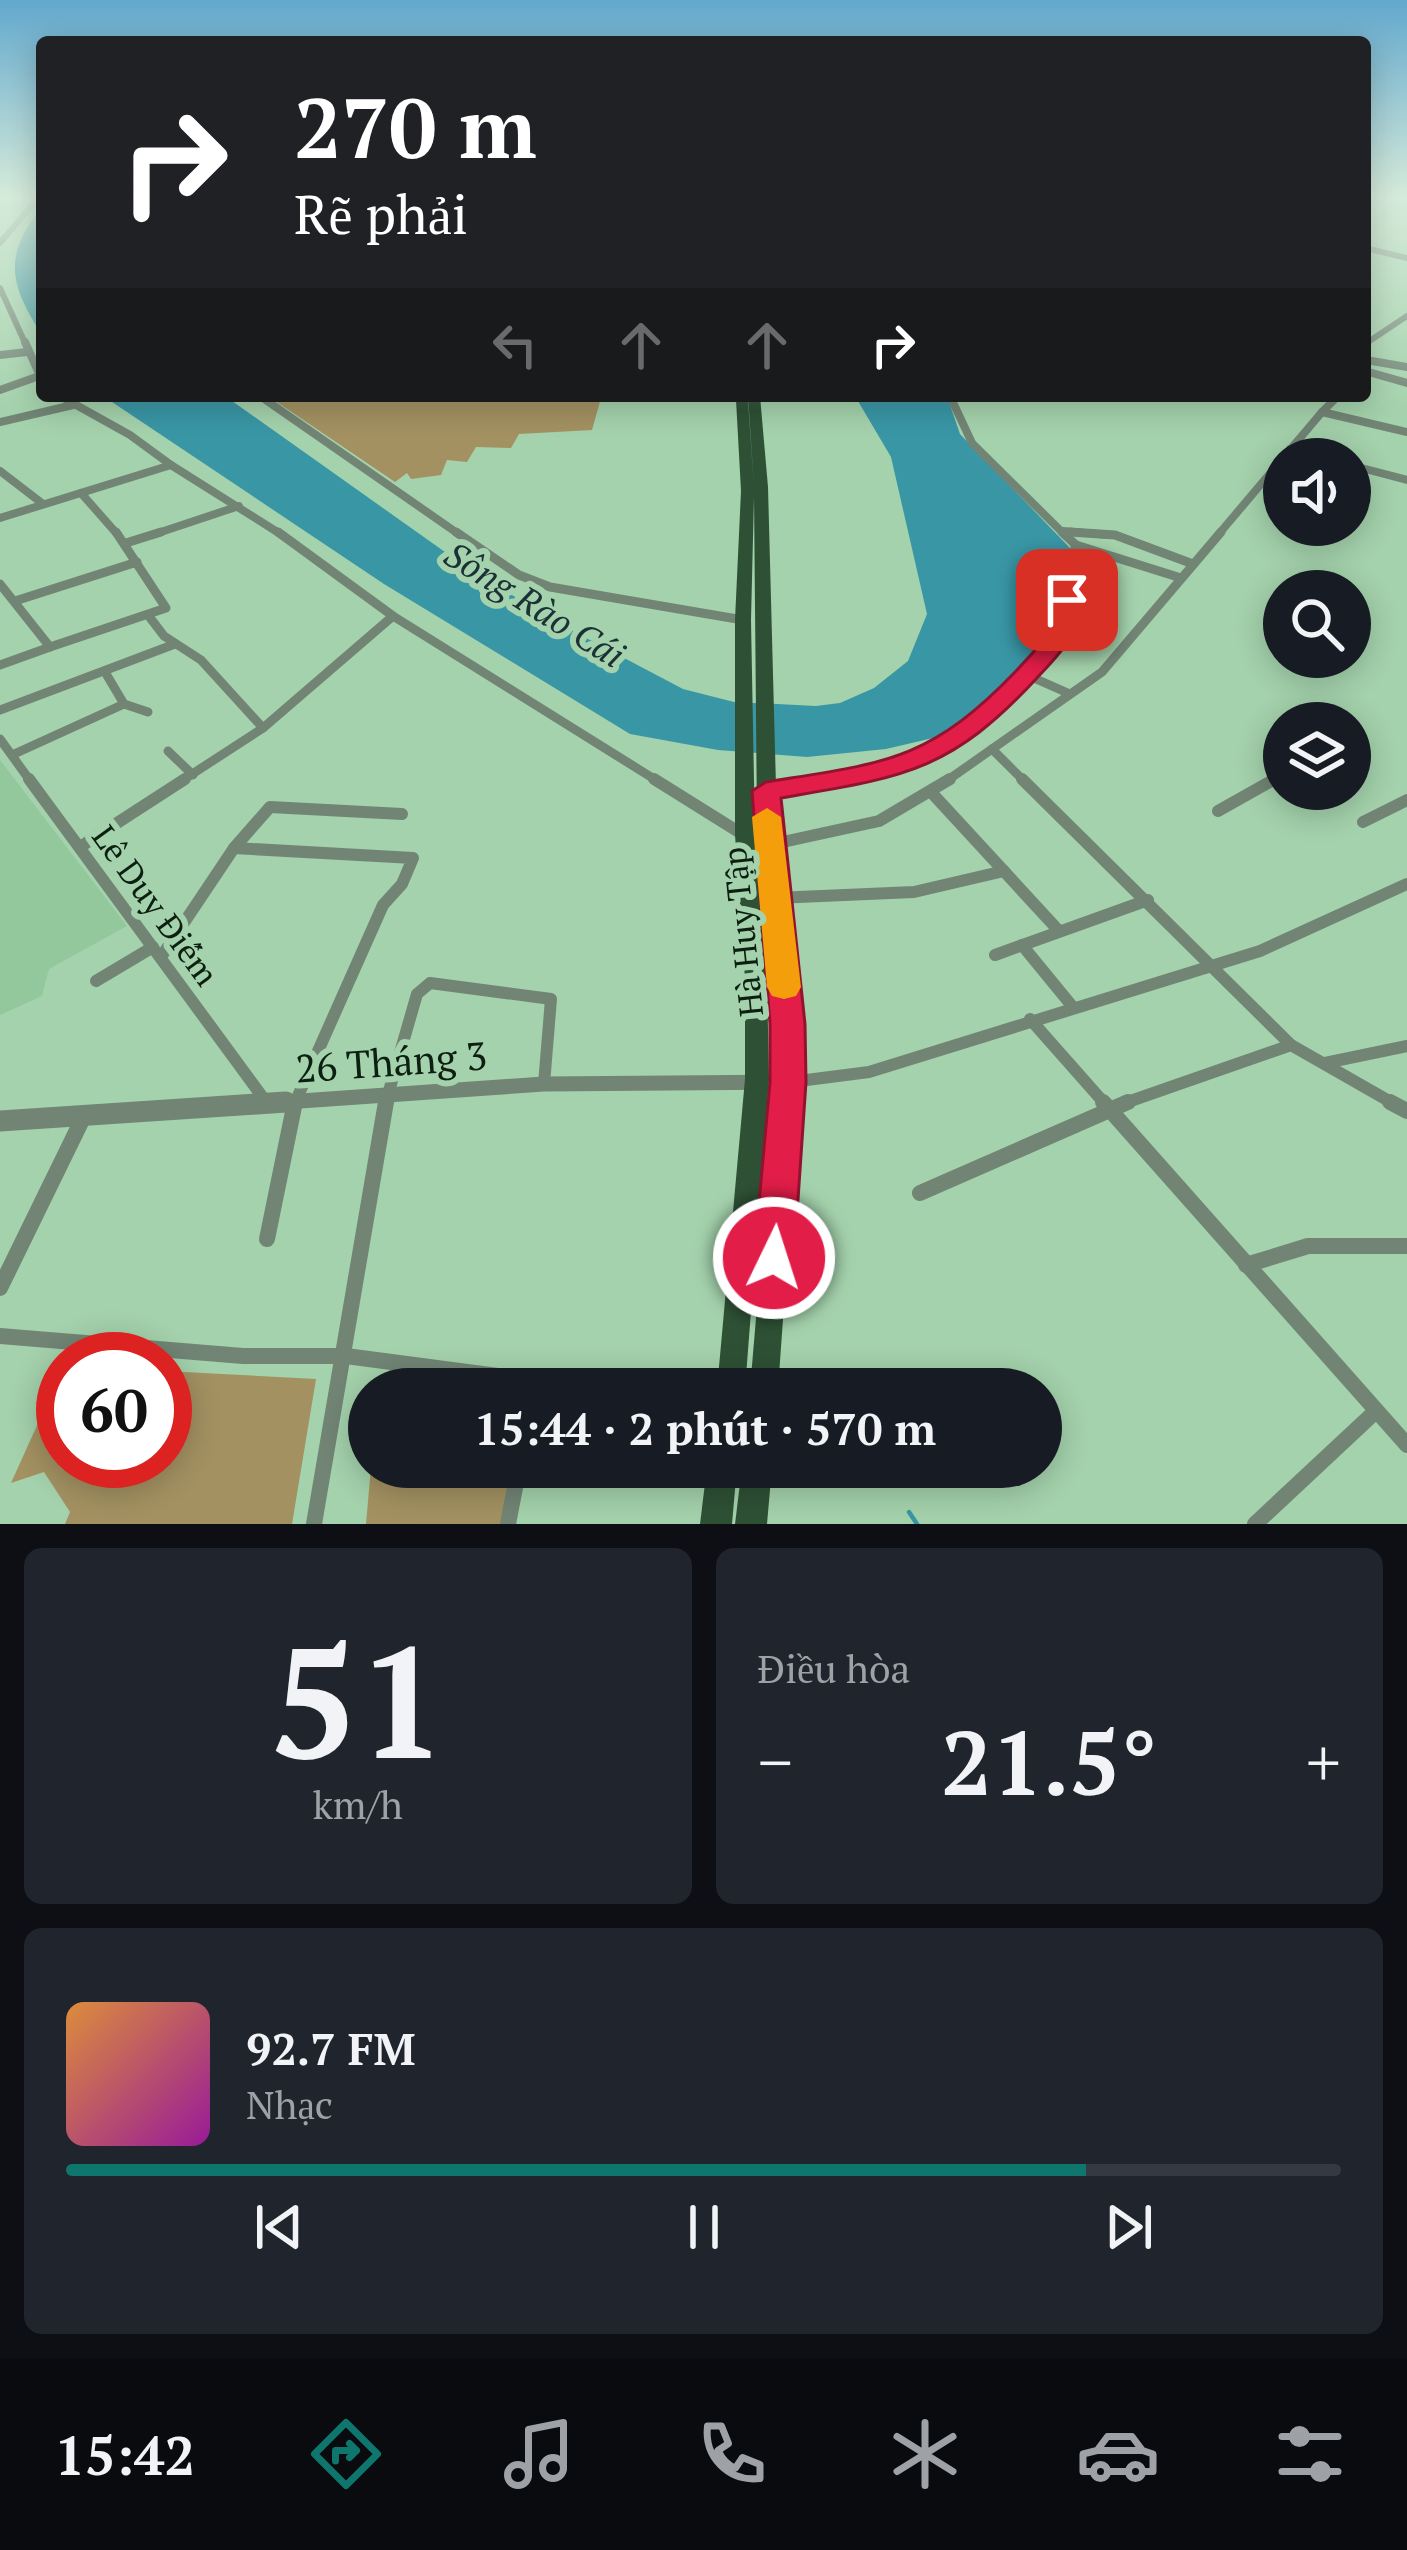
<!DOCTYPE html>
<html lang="vi">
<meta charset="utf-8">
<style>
:root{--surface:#171b24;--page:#20242c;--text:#f1f3f6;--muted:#9ea1a6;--line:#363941;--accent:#0f766e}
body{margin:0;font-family:"PT Serif",serif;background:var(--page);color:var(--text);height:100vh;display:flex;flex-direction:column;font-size:45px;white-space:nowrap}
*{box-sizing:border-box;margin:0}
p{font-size:39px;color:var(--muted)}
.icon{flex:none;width:66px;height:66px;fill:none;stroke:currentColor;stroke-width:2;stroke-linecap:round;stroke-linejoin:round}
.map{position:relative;height:1524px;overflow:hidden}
.drawer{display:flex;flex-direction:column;gap:24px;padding:24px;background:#0d0f14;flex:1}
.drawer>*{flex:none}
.top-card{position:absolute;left:36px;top:36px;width:1335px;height:366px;border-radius:12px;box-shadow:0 6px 30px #0003;background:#202124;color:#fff;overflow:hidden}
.controls{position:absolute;left:1263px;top:438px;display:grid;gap:24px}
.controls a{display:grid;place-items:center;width:108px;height:108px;border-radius:50%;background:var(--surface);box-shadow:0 6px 30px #0003;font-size:60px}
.speed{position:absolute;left:36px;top:1332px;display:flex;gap:24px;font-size:60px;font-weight:700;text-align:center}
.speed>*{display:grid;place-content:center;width:156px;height:156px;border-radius:50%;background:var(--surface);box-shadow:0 6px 30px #0003;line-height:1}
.speed .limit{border:18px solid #d22;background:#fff;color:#111}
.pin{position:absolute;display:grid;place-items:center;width:102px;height:102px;color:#fff;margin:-51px;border-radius:24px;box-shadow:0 6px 18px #0006}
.me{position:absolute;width:132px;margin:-66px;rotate:4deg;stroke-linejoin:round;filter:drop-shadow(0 0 9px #0008)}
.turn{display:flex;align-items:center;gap:42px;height:252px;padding:0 60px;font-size:54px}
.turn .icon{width:156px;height:156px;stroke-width:2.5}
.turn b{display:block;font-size:84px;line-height:102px}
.lanes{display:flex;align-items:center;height:114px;padding:0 60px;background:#0003;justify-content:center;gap:60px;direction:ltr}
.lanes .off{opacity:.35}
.big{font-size:90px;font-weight:800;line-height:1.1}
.drawer .tile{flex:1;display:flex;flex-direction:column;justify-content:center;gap:18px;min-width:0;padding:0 42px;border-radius:18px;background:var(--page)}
.drawer .dial{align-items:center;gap:0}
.dial b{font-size:156px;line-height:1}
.song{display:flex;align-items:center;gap:36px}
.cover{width:144px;height:144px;border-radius:18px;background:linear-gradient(135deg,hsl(30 70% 55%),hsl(300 70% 35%))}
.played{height:12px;border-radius:6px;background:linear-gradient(90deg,var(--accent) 80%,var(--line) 80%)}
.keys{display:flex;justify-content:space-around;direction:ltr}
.heat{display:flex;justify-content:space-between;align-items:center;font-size:66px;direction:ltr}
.drawer .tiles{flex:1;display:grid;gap:24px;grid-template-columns:1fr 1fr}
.tile:last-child{grid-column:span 2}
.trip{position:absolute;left:348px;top:1368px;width:714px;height:120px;border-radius:60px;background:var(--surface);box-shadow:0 6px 30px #0003;font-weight:800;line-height:120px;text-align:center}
.tabs{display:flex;height:192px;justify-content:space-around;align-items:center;background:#090b0e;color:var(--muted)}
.tabs .icon{width:84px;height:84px}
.tabs .selected{color:var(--accent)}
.tabs b{font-size:54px;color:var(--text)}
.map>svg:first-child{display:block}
.built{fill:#93c89d}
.green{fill:#a39161}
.water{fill:#3996a5}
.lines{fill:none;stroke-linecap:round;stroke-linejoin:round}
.stream{stroke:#3996a5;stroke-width:4.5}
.minor-far4{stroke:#728575;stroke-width:6}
.minor-far3{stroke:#728575;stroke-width:8}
.minor-far2{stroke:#728575;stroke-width:9}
.minor-far1{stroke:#728575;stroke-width:12}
.minor{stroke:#728575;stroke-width:16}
.tertiary-far1{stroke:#728575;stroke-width:15}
.tertiary{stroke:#728575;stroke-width:21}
.primary{fill:#2e5135;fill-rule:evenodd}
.route{fill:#e11d48;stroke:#92132f;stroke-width:3}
.slow{fill:#f59e0b}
.labels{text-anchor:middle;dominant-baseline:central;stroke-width:12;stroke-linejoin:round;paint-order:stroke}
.street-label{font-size:33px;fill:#0d1f11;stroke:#a4d2ac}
.water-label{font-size:36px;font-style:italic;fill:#1c3135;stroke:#a4d2ac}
.near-street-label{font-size:39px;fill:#0d1f11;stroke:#a4d2ac}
</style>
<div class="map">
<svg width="1407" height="1524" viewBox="0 0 1407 1524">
<rect width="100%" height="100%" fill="#a4d2ac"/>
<path class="built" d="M0,760L127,926L49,969L42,996L0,1015Z"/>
<g class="green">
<path d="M268,396L601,398L592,430L519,434L511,448L476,447L467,462L447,460L441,475L411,479L407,473L395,482Z"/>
<path d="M63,1368V1461H165V1371L316,1379L292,1524H65L70,1512L44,1472L11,1483Z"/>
<path d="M371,1467H516L505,1524H366Z"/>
</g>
<g class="water">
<path d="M42,207V335C10,285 2,256 42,207Z"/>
<path d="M103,396H225L476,574L571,630L683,689L734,702L816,706L840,703L874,688L908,661L927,614L891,457L855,396H947L960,434L1071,549L1061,624L1019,679L950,734L886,749L807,757L718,750L630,734L384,584Z"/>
</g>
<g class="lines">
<path class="stream" d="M909,1512L917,1524"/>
<g class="minor-far4">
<path d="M0,243L38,198"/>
<path d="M1365,248L1407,258"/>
<path d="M0,288L26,345"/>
<path d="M1365,344L1407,316"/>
</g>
<g class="minor-far3">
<path d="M25,342L42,380"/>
<path d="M0,355L27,352"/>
<path d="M1372,361L1407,367"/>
<path d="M1365,371L1407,383"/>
<path d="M0,390L39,376"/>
<path d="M260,396L460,535"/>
<path d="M950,396L972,443L1065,535"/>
<path d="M1322,412L1338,396"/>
<path d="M0,422L73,405"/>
<path d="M1290,449L1327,459"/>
<path d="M171,465L282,535"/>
<path d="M1350,465L1407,480"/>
<path d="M0,471L43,504"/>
<path d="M81,493L118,535"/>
<path d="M0,518L171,465L130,435L60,396"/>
<path d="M1063,531L1109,535"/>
<path d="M152,535L239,506"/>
<path d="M1218,535L1322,412L1407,432"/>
</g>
<g class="minor-far2">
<path d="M278,532L393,616L659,782"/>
<path d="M456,532L519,575L550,587L743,620"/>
<path d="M1062,532L1076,545L1181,578"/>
<path d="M1070,532L1115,535L1193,564"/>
<path d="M126,543L161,532"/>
<path d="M0,584L50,647L0,665"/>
<path d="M15,601L137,562"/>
<path d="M148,615L164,636L201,660L263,728"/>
<path d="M50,647L166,608L116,532"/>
<path d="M105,672L124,704L148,712"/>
<path d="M1027,675L1070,694"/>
<path d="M0,710L175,644"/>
<path d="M0,739L31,782"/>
<path d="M992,749L1025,782"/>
<path d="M168,751L193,775"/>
<path d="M12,755L124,704"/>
<path d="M180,782L263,728L393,616"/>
<path d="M836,782L932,751L989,712L1017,686L1065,628V579L1076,545"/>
<path d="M945,782L1102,672L1221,532"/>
<path d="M1270,782L1284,774"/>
</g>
<g class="minor-far1">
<path d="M29,779L267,1103"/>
<path d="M654,779L742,834"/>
<path d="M1022,779L1291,1045L1396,1105"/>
<path d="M763,792L849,779"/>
<path d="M931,792L1059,931"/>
<path d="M1218,811L1275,779"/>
<path d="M1363,822L1407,800"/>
<path d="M769,845L879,821L950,779"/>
<path d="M80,847L185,779"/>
<path d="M234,848L270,807L402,814"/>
<path d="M775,898L914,892L1004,871"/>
<path d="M1022,945L1072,1006"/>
<path d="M995,955L1148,900"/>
<path d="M161,957L234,848L413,858L402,884L383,905L294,1105"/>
<path d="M96,981L153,947"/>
<path d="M1030,1019L1106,1105"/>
<path d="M1325,1063L1407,1046"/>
<path d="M791,1082L869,1072L1260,951L1407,884"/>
<path d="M385,1105L417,994L430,983L551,999L544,1084"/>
<path d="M1119,1105L1291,1045"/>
</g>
<g class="minor">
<path d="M1103,1102L1407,1445"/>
<path d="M1390,1102L1407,1111"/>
<path d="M920,1193L1128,1102"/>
<path d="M267,1239L295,1102"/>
<path d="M1246,1265L1308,1246H1407"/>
<path d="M0,1288L83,1118"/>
<path d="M0,1336L243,1356H346L597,1389"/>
<path d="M314,1524L386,1102"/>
<path d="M508,1524L519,1467"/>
<path d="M1255,1524L1376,1411"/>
</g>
<path class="tertiary-far1" d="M242,1105L544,1084L788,1082"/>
<path class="tertiary" d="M0,1121L286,1102"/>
<g class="primary">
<path d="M742,396L748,400L754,487L748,396H760L768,487L777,824L799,1024L800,1082L778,1389H750L776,1082L777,1024L757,824L754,497L751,620L755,835L767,979L769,1079L745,1389H717L745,1079V979L735,835V620L741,491L736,400Z"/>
<path d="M707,1467H737L732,1524H700Z"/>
<path d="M742,1467H772L767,1524H735Z"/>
</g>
</g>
<linearGradient id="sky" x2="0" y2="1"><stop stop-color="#62a8cd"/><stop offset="0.48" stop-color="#d6ebda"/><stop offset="1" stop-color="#d6ebda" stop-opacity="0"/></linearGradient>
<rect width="1407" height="411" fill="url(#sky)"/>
<path class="route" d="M1067,593L1079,600C1080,636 1059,654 1036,679C949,773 902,777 781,798L805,1024L806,1082L794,1258L788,1271L774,1276L760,1271L754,1258L770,1082V1024L752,791L766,782C884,763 929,762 1016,671C1037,648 1056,633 1056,600Z"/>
<path class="slow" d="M767,808L781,817L801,987L796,996L784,999L772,996L767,987L752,817Z"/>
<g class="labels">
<g class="street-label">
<text transform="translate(156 905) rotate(54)">Lê Duy Điếm</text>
<text transform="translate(742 932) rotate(-96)">Hà Huy Tập</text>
</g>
<g class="water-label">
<text transform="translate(535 604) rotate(32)">Sông Rào Cái</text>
</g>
<g class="near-street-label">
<text transform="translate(391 1061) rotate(-4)">26 Tháng 3</text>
</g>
</g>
</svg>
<div class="controls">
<a><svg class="icon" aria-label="sound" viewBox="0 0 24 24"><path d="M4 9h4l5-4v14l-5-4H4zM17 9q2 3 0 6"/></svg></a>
<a><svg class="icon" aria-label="search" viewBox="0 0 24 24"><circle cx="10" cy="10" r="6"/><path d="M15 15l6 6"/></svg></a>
<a><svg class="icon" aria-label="layers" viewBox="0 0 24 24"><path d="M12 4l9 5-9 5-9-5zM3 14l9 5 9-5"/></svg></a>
</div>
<div class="speed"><div class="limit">60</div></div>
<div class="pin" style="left:1067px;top:600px;background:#d93025"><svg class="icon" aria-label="arrive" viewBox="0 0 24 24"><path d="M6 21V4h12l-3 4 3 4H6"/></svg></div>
<svg class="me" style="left:774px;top:1258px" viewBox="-20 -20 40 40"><circle r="17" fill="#e11d48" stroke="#fff" stroke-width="3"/><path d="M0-11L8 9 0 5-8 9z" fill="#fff"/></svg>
<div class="trip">15:44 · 2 phút · 570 m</div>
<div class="top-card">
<div class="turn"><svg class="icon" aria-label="right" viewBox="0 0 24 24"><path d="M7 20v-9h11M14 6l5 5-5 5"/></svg><div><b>270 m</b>Rẽ phải</div></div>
<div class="lanes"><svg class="icon off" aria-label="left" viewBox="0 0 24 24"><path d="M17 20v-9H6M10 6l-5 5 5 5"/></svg><svg class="icon off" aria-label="ahead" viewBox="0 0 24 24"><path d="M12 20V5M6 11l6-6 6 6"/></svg><svg class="icon off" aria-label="ahead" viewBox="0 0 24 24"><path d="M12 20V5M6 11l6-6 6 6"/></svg><svg class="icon" aria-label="right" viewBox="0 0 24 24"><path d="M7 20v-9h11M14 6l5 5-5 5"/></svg></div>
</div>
</div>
<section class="drawer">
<div class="tiles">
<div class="tile dial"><b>51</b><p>km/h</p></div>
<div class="tile"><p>Điều hòa</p>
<div class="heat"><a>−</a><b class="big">21.5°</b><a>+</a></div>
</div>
<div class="tile">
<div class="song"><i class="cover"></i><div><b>92.7 FM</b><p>Nhạc</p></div></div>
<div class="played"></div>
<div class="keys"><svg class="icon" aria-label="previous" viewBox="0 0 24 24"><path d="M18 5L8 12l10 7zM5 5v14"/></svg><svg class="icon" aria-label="pause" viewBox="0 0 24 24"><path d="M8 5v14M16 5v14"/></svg><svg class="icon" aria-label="next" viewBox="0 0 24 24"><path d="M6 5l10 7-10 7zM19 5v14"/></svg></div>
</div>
</div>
</section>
<nav class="tabs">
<b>15:42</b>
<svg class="icon selected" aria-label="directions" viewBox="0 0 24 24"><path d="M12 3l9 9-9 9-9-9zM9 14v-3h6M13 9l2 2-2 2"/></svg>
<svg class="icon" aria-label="music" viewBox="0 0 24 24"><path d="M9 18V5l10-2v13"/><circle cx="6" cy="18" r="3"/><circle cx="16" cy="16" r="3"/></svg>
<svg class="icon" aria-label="phone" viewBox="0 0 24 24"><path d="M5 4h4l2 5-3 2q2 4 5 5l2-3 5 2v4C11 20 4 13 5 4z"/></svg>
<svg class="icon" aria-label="climate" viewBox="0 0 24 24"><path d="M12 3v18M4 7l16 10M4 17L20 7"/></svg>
<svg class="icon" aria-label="car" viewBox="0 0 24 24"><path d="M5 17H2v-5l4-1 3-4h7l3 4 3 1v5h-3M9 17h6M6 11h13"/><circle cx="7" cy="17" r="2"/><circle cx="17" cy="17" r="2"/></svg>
<svg class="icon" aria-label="filters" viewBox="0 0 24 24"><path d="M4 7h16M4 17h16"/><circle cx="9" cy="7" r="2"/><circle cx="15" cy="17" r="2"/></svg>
</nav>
